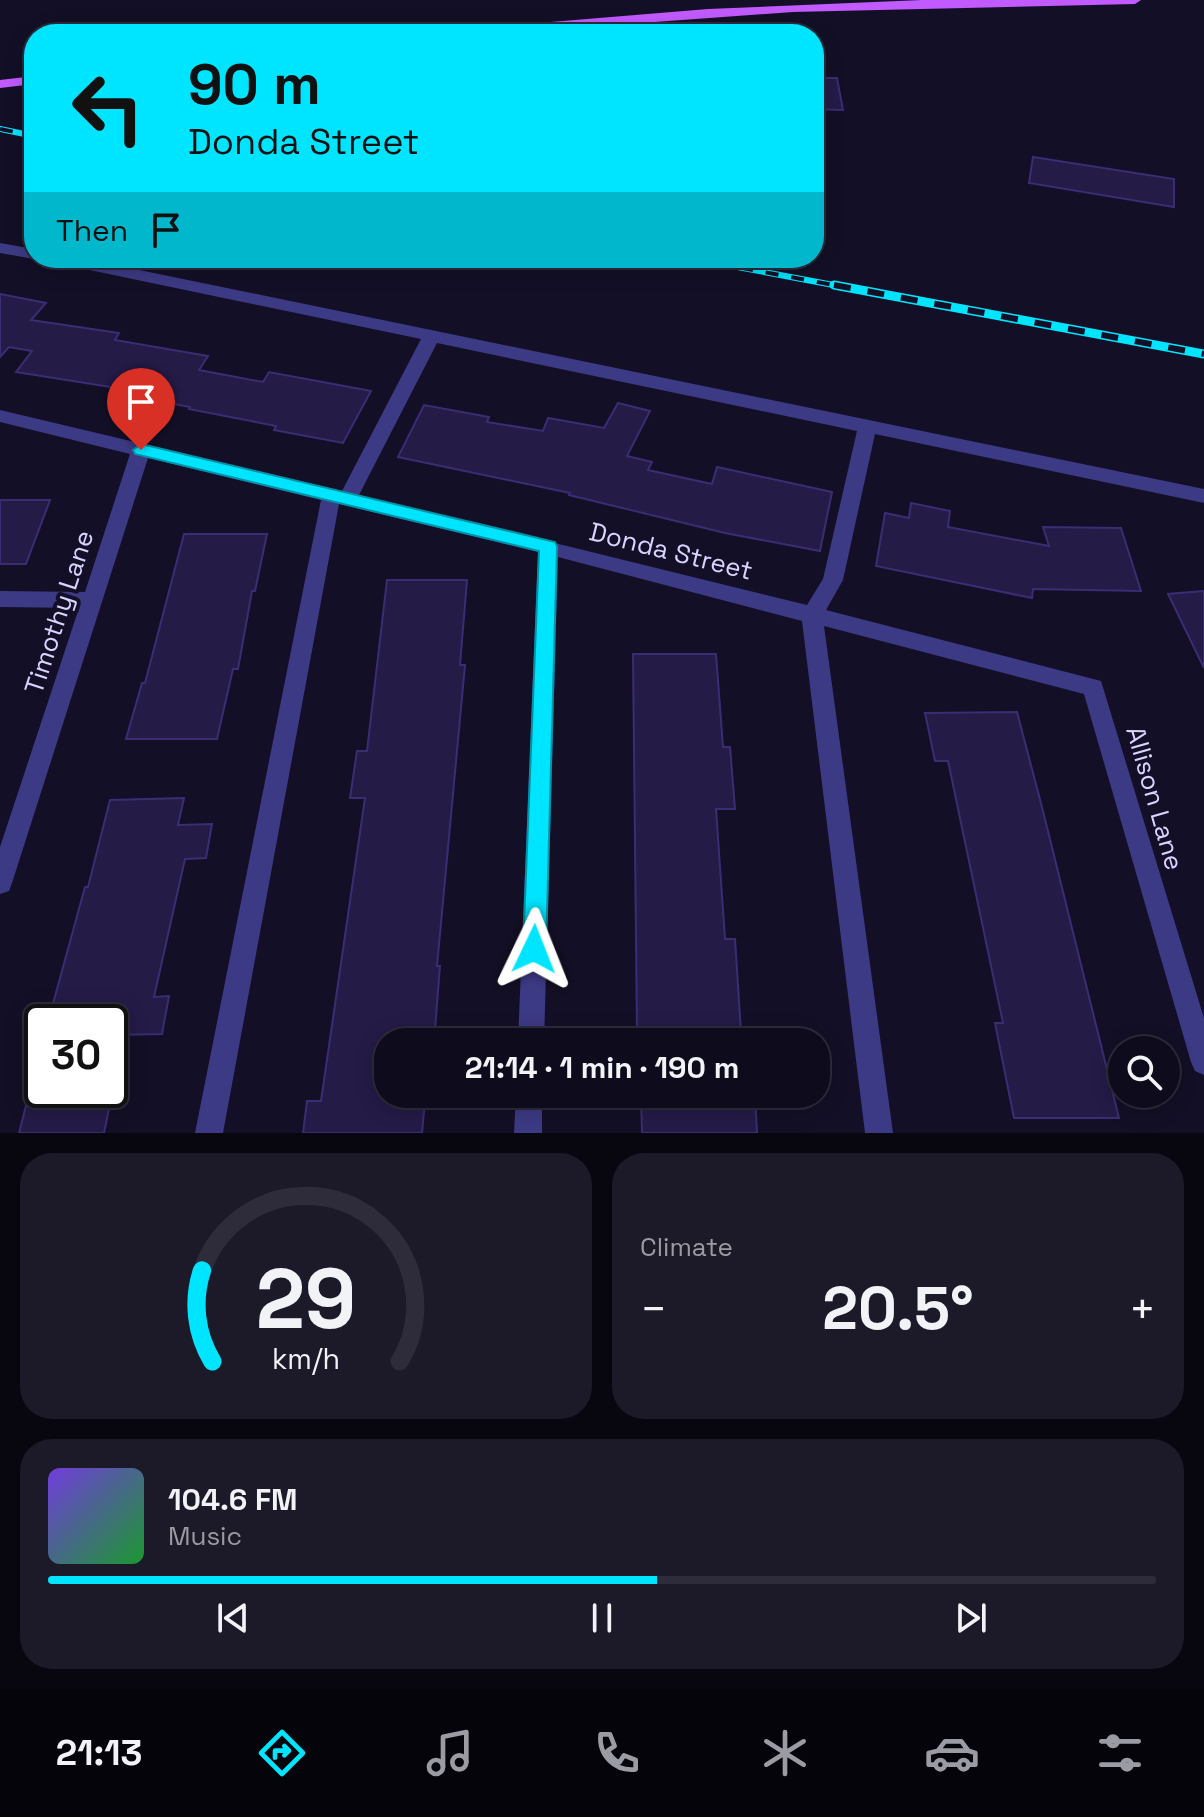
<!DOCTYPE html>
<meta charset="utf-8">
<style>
:root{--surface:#0e0b1c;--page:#1c1929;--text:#f1f3f6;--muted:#9b9ba3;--line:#2e2b3b;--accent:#00e5ff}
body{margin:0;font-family:"Space Grotesk",sans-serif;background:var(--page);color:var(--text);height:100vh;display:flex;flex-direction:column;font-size:30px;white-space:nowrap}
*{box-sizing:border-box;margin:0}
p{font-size:26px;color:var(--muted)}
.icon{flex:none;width:44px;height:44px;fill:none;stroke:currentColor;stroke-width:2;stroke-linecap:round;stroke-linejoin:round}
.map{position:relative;height:1133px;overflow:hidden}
.side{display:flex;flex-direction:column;gap:20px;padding:20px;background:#08060f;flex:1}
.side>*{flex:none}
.top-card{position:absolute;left:24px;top:24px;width:800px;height:244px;border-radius:32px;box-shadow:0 4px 20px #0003,0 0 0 2px var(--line);background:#00e5ff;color:#111;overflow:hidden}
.buttons{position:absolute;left:1108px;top:1036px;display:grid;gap:16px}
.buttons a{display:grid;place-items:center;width:72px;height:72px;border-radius:50%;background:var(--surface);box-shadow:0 4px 20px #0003,0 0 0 2px var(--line);font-size:40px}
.speed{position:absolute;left:24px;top:1004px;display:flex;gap:16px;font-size:40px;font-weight:700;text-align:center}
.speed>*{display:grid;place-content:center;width:104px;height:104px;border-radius:50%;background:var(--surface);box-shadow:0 4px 20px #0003,0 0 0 2px var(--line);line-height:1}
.speed .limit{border:4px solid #111;border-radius:12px;background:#fff;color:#111}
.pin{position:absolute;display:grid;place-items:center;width:68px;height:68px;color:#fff;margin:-82px -34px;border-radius:50% 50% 50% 0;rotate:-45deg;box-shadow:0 0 8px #0007}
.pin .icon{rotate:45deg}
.me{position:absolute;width:88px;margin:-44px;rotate:2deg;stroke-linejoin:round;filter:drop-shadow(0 0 6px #0008)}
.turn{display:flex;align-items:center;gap:28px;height:168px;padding:0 32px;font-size:36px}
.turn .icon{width:104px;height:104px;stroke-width:2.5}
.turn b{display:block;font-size:56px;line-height:68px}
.then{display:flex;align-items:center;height:76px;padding:0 32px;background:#0003;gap:16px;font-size:30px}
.big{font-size:60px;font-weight:600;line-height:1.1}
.side .tile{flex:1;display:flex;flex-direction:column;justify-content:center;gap:12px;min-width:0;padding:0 28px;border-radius:32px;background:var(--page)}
.side .dial{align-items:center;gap:0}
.dial svg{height:208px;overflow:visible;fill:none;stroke:var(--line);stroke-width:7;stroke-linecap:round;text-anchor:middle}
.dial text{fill:var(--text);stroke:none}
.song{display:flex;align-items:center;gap:24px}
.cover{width:96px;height:96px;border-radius:12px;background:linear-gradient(135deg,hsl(260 70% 55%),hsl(130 70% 35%))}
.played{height:8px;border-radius:4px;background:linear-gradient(90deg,var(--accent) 55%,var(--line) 55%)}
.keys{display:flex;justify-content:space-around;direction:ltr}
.heat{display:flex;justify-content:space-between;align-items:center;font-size:44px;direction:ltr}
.side .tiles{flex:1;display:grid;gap:20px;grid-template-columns:1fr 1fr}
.tile:last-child{grid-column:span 2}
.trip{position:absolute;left:374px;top:1028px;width:456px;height:80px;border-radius:32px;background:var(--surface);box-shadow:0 4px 20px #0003,0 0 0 2px var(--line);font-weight:600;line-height:80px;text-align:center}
.menu{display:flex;height:128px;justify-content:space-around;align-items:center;background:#06040b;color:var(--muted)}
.menu .icon{width:56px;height:56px}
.menu .selected{color:var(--accent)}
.menu b{font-size:36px;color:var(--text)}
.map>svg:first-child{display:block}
.building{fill:#241b47;stroke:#3b2d73;stroke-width:2}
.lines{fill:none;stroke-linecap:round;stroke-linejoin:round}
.minor{fill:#3d3a85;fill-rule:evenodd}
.major{fill:#c25bff;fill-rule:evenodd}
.rail-far1-casing{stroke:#00e5ff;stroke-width:6}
.rail-casing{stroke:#00e5ff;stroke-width:9}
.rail-far1{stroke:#130f26;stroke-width:4;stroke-dasharray:13;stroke-linecap:butt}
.rail{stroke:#130f26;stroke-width:6;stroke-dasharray:17;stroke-linecap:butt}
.route{fill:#00e5ff;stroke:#0095a6;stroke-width:2}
.labels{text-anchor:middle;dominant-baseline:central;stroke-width:8;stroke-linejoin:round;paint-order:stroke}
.street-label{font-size:26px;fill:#d9d4ff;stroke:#130f26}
</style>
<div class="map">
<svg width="1204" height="1133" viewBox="0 0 1204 1133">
<rect width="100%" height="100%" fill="#130f26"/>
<g class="building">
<path d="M814,78H837L843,110L814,109Z"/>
<path d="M1033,157L1174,179V207L1029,183Z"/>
<path d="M0,294L46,303L31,320L119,333L115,340L208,356L199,370L263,382L269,372L371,391L343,443L274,430L276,426L189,409L190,407L114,393L117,388L16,372L32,351L9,347L0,357Z"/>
<path d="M618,403L650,411L627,456L652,462L648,470L712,484L717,467L832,492L820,551L725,533L569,495L570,493L398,457L424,405L489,417L487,422L543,431L548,418L604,428Z"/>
<path d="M0,500H50L26,564H0Z"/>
<path d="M911,503L950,511L948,527L1049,546L1043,527L1121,528L1141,591L1033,589L1032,598L876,566L885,513L909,518Z"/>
<path d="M184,534H267L255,591H252L238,669H233L217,739H126L142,683H145Z"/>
<path d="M387,580H467L460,665H465L437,966H440L434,1042H388V1101H425L422,1133H303L307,1101H321L365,798H350L357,751H367Z"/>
<path d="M1204,591V668L1168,594Z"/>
<path d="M633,654H716L723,747H730L735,809H716L725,939H735L741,1032H637Z"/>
<path d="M1017,712L1043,811L1119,1118H1014L995,1023H1003L948,761H935L925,713Z"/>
<path d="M184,798L178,825L212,824L206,858L185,859L154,997L169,996L162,1034L110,1035V1022H48L85,887H88L110,800Z"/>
<path d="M30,1090H113L104,1133H19Z"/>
<path d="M641,1094H755L757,1133H642Z"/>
</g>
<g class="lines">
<g class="minor">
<path d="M0,243L34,249V258H38L34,259L0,253Z"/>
<path d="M48,258H81L1204,489V503L875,434L843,580L826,610L1101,681L1204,1018V1075L1195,1071L1191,1062L1084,694L824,626L893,1133H865L802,621L558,557L544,1042H518L538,552L339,504L223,1133H195L321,500L148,458L12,883L9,891L0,894V847L79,608L0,607V591L85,592L130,454L0,422V410L342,491L421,339L56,263ZM437,343L857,431L823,579L807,605L359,495Z"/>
<path d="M516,1094H542V1133H514Z"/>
</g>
<g class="major">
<path d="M922,0H1141L1135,4L793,12L491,34H445L452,30L708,9Z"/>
<path d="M34,76V84L0,88V80Z"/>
</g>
<g class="rail-far1-casing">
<g id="rail-far1">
<path d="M0,129L34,136"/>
<path d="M689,258L844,287"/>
</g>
</g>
<g class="rail-casing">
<path id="rail" d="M834,285L1204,354"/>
</g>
<use href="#rail-far1" class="rail-far1"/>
<use href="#rail" class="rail"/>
</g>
<path class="route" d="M141,444L555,542L557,547L546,949L542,956L534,960L526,956L523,949L539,551L135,454L133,450Z"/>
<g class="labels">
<g class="street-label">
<text transform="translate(671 551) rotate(14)">Donda Street</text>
<text transform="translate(59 612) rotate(-72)">Timothy Lane</text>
<text transform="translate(1155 798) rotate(74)">Allison Lane</text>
</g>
</g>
</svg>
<div class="buttons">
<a><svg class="icon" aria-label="search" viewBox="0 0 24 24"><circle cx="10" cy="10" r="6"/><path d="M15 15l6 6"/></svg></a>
</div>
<div class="speed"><div class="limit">30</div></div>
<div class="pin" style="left:141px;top:450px;background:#d93025"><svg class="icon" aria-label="arrive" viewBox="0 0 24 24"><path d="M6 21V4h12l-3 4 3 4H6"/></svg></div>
<svg class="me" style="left:534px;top:949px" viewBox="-20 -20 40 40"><path d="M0-17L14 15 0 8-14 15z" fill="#00e5ff" stroke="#fff" stroke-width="4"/></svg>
<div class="trip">21:14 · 1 min · 190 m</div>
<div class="top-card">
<div class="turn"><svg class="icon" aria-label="left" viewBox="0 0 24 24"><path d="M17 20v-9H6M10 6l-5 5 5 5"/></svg><div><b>90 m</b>Donda Street</div></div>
<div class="then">Then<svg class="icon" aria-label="arrive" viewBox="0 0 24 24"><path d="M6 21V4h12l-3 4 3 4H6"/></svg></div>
</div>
</div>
<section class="side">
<div class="tiles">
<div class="tile dial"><svg viewBox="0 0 100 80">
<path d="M14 69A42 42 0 1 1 86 69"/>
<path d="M14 69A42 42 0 0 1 10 34" stroke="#00e5ff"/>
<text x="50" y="56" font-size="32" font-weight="700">29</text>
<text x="50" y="72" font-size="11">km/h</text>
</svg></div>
<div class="tile"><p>Climate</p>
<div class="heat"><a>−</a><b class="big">20.5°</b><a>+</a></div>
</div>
<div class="tile">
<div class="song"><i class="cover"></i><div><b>104.6 FM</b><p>Music</p></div></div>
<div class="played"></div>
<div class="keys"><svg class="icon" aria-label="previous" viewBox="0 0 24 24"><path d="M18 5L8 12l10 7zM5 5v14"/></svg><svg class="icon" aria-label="pause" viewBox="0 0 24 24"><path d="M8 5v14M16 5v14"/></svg><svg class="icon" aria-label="next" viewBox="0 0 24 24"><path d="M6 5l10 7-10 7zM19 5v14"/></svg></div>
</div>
</div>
</section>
<nav class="menu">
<b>21:13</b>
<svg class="icon selected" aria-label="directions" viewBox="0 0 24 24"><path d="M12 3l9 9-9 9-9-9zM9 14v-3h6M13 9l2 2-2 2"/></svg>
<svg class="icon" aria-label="music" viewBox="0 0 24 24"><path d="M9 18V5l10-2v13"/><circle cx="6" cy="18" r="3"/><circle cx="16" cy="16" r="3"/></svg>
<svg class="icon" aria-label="phone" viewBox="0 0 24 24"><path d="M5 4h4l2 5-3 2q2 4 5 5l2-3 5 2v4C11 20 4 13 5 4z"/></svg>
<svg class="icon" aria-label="climate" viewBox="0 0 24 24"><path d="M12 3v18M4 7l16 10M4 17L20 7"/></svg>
<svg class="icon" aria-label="car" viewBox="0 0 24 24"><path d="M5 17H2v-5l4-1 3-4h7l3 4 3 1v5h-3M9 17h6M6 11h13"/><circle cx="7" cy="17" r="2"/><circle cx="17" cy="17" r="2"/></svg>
<svg class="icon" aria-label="filters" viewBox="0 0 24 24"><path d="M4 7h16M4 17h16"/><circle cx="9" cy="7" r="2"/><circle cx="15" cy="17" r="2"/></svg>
</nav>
